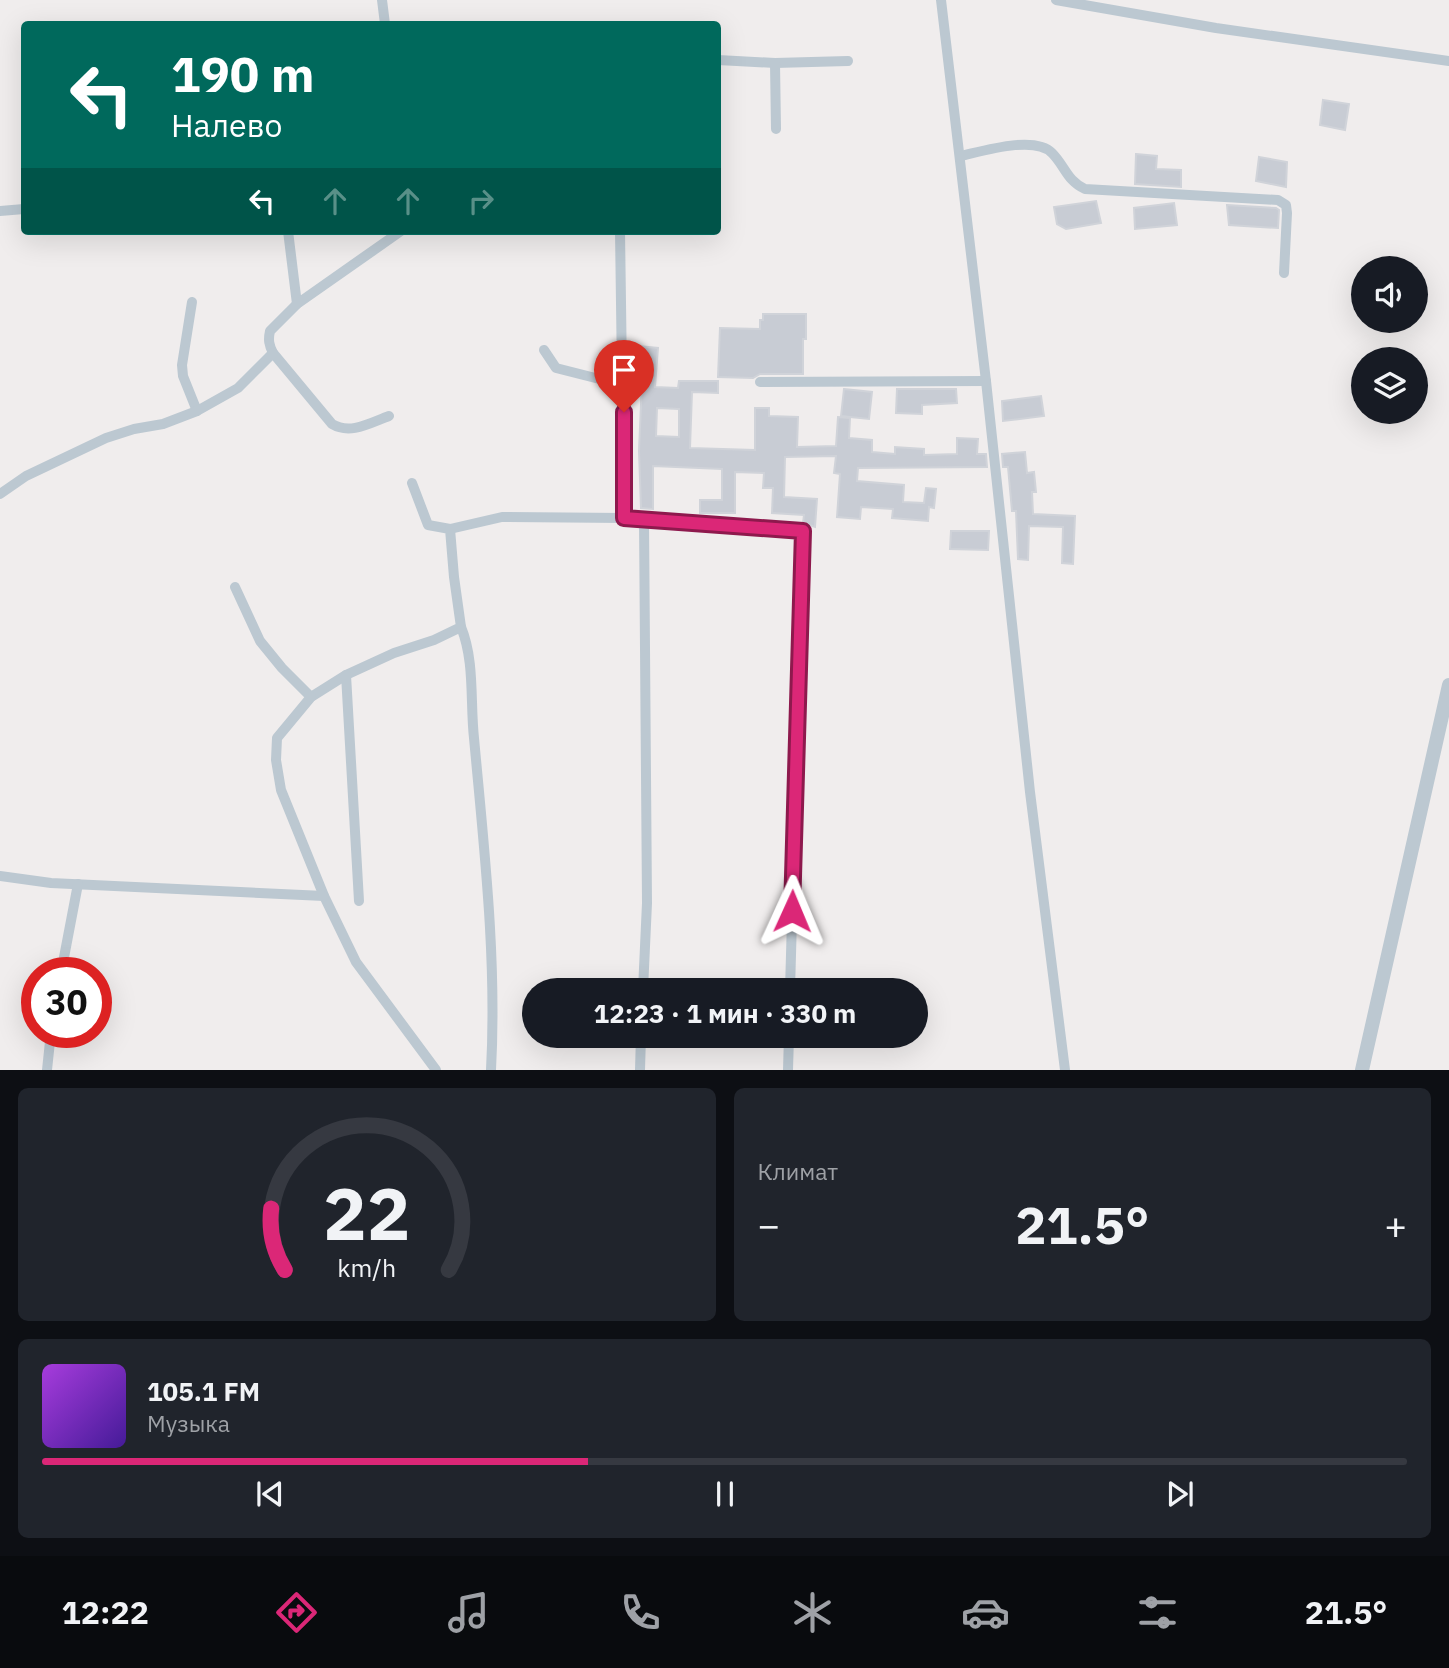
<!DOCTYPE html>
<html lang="ru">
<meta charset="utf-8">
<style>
:root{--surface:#171b24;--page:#20242c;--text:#f1f3f6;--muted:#9ea1a6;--line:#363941;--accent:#db2777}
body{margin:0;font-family:"IBM Plex Sans",sans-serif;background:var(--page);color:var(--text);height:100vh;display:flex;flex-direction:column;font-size:26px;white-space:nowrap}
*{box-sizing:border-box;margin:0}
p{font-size:23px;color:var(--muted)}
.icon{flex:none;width:38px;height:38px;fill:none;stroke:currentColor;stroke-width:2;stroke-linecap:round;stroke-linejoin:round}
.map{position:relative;height:1070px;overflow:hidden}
.details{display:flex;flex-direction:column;gap:18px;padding:18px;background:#0d0f14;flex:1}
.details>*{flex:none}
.guide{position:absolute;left:21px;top:21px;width:700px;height:214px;border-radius:7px;box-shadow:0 7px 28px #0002;background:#00695c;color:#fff;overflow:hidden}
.fabs{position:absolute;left:1351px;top:256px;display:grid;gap:14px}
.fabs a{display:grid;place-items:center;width:77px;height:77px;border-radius:50%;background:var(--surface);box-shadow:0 7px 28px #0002;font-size:35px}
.speed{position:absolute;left:21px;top:957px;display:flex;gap:14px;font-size:35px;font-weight:700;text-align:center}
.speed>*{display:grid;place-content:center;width:91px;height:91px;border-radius:50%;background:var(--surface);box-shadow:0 7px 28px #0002;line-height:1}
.speed .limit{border:10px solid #d22;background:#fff;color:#111}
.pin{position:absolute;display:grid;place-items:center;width:60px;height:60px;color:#fff;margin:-72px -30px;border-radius:50% 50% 50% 0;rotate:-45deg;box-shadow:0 0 7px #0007}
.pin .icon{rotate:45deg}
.me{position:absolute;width:77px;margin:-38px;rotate:1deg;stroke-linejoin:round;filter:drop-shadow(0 0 5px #0008)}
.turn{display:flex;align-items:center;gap:24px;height:147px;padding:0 35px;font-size:32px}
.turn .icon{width:91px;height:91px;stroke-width:2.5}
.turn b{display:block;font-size:49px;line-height:60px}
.lanes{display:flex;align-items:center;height:66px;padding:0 35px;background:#0003;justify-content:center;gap:35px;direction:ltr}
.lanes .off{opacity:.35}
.big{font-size:52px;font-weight:700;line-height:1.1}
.details .card{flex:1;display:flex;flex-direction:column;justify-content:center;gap:10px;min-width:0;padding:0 24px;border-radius:10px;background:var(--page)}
.details .dial{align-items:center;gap:0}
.dial svg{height:182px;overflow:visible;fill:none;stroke:var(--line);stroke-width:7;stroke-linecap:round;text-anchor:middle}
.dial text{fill:var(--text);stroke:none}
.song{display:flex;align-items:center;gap:21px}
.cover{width:84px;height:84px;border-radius:10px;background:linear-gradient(135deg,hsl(280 70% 55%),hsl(260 70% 35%))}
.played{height:7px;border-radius:4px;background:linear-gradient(90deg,var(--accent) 40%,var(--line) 40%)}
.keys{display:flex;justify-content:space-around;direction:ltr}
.heat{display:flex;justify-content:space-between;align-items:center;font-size:38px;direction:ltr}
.details .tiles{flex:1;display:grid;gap:18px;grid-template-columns:1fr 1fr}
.card:last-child{grid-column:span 2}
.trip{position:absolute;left:522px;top:978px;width:406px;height:70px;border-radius:35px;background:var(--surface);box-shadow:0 7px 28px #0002;font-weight:700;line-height:70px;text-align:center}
.tabs{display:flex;height:112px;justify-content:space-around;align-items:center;background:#090b0e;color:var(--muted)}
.tabs .icon{width:49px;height:49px}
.tabs .selected{color:var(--accent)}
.tabs b{font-size:32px;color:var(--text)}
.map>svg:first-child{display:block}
.building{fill:#c8ccd4;stroke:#d0d3d9;stroke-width:2;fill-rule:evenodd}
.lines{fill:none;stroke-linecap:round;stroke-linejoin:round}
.minor{stroke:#bcc8d1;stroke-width:10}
.tertiary{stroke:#bcc8d1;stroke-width:14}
.route-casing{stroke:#8e194d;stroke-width:18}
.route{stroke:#db2777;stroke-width:12}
</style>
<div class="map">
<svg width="1449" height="1070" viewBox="0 0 1449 1070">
<rect width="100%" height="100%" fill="#f0eded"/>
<g class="building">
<path d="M1323,100L1349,104L1345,130L1320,125Z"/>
<path d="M1136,154L1157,156L1156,169L1181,170V187L1135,184Z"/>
<path d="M1259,157L1287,162L1286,187L1256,181Z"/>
<path d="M1096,201L1101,223L1066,229L1057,224L1054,207Z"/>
<path d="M1174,203L1177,225L1135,229L1134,208Z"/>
<path d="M1227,205L1276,208L1279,210L1278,228L1229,225Z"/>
<path d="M763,314H806V339H803V374H760L753,378L718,377L720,328L760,329V320H763Z"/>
<path d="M638,346L658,348L655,387L678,388L679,381H718V393L692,392L690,448L755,450V408H769V416L798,417L797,447L836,446L838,417L850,418L849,438L872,440V452L895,454V447L924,449V455L957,454V438L978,439L977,454H986L987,467L858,468L857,481L904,485L903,502L924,503L926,488L936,489L934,508L929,507L928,521L892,518L893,509L861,507L860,519L837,517L840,474L834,473L836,456L785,457L784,497L817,499L815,527L803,523L804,515L772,513L773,488H763L764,473L735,472V513H700V500H722V469L653,466V509L641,508L639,451L642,381H635ZM657,408L679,409V437L656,436Z"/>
<path d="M844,389L872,392L869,419L841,416Z"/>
<path d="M897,389H956L957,403L922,405V414L896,413Z"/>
<path d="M1041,396L1044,416L1003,421L1002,401Z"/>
<path d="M1025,452L1027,473L1034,472L1036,492H1032L1033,514L1075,516L1073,564L1062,563L1063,527L1029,526L1028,560L1018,559L1016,511H1012L1008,467H1003L1002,454Z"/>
<path d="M951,531H989L988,550L950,549Z"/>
</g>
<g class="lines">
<g class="minor">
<path d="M382,0L385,24"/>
<path d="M941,0L986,381L1030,792L1065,1070"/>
<path d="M1056,0L1216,28L1449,61"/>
<path d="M718,60L775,63L848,61"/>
<path d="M775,63L776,129"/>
<path d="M961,156C983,151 1035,135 1052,153C1065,166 1067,181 1085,189L1278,200L1286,205L1287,213L1284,273"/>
<path d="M0,211L24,209"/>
<path d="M288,231L297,304"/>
<path d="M192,302L182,365L183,376L197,411"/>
<path d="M544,350L556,368L623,385"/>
<path d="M760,382L986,381"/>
<path d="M389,416C370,423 350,435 332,424L273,353C269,345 268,340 270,331L297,304L401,231"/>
<path d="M412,483L428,525L450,529L454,577L461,627L434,640L394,653L346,675L311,697L277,738L276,760L281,790L324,896L356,962L436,1070"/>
<path d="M0,494L26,476L106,438L134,429L163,424L197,411L238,388L273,353"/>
<path d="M624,518L803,531L790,990"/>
<path d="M450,529L502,517L624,518L620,231"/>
<path d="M235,587L260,641L282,668L311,697"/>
<path d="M461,627C475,661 470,702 474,738C484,848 497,959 491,1070"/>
<path d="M346,675L359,901"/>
<path d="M0,876L51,883L324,896"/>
<path d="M61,973L78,884"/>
<path d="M643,990L647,903L644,521"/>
<path d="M47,1070L51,1032"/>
<path d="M640,1070L641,1036"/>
<path d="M788,1070L789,1036"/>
</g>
<path class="tertiary" d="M1362,1070L1449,685"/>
</g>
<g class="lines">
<g class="route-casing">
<path id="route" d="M624,412V518L803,531L792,911"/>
</g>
<use href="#route" class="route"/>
</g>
</svg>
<div class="fabs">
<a><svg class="icon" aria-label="sound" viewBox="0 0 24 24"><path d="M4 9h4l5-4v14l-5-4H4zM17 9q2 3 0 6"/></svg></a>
<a><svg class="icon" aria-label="layers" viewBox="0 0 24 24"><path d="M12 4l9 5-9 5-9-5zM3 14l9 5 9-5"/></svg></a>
</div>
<div class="speed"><div class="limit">30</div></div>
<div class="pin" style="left:624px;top:412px;background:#d93025"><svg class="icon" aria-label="arrive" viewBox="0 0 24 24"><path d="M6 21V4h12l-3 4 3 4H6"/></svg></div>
<svg class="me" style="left:792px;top:911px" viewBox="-20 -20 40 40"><path d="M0-17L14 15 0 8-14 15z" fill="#db2777" stroke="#fff" stroke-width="4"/></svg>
<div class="trip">12:23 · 1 мин · 330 m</div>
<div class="guide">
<div class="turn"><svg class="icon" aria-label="left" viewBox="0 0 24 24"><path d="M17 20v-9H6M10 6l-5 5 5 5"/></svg><div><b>190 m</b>Налево</div></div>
<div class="lanes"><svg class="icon" aria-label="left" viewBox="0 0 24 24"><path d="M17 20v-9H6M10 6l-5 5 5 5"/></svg><svg class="icon off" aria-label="ahead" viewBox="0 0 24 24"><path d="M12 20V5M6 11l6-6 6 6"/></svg><svg class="icon off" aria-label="ahead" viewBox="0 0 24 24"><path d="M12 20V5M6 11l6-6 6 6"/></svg><svg class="icon off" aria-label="right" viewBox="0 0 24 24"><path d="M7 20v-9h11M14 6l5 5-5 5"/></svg></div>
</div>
</div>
<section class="details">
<div class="tiles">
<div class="card dial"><svg viewBox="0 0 100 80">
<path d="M14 69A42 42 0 1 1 86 69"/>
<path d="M14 69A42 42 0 0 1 8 42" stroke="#db2777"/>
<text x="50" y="56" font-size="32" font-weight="700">22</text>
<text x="50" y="72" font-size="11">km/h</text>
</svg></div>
<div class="card"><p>Климат</p>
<div class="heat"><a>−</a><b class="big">21.5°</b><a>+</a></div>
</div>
<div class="card">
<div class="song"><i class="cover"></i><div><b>105.1 FM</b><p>Музыка</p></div></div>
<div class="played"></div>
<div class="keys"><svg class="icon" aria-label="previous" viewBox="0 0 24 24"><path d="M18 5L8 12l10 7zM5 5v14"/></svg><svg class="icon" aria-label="pause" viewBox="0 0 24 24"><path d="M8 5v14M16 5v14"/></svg><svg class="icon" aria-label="next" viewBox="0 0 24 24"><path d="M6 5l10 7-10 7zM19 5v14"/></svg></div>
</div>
</div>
</section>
<nav class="tabs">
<b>12:22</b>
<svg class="icon selected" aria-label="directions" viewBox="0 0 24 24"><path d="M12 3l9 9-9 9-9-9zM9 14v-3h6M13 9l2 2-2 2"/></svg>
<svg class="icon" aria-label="music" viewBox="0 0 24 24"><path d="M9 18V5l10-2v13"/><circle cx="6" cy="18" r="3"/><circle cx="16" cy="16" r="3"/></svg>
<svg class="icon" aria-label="phone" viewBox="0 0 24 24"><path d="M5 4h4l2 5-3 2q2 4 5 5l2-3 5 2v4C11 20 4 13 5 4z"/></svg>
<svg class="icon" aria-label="climate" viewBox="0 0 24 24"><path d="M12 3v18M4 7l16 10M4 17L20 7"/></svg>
<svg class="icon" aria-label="car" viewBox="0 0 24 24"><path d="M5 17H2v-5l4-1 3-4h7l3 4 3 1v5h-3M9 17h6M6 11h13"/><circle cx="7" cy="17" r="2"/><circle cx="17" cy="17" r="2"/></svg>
<svg class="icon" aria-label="filters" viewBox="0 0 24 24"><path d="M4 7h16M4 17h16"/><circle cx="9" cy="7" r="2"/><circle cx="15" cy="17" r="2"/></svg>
<b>21.5°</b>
</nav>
